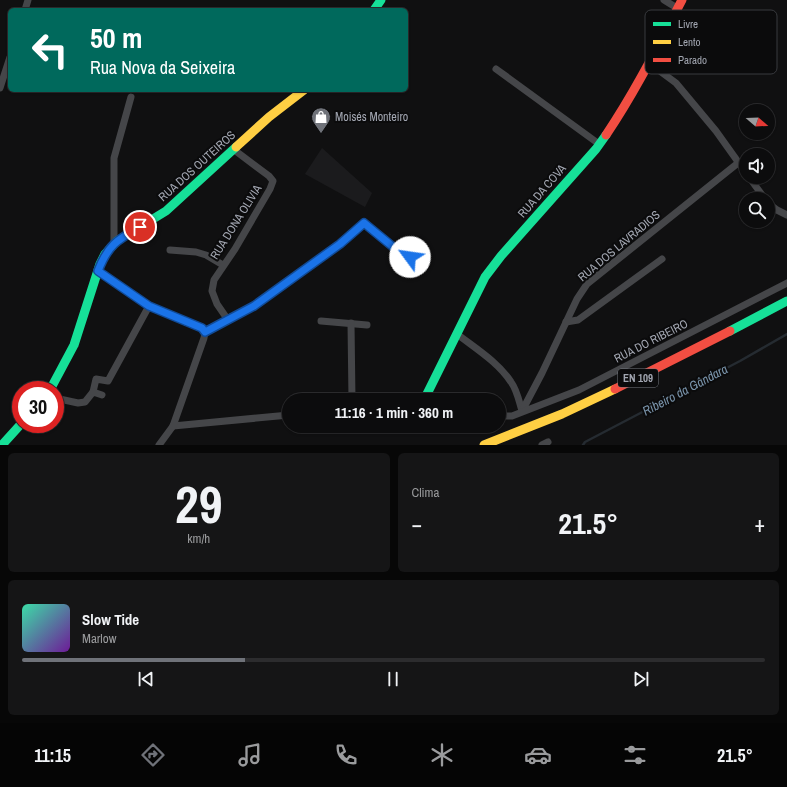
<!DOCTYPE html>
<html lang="pt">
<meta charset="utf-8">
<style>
:root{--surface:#0c0c0d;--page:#151516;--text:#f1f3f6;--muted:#9a9b9d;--line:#2c2c2e;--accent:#6f7279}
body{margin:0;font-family:"Archivo Narrow",sans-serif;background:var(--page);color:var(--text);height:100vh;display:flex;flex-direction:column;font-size:15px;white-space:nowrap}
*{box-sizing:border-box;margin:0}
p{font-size:13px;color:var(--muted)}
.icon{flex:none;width:22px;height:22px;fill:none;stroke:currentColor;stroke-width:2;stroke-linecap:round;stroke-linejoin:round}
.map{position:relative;height:445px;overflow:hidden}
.sheet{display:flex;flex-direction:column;gap:8px;padding:8px;background:#070707;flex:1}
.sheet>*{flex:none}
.guide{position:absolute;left:8px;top:8px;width:400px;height:84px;border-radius:6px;box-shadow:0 1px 3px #0004,0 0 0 1px var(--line);background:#00695c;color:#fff;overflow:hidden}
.needle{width:26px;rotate:109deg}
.controls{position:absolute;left:739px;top:104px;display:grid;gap:8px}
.controls a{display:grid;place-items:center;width:36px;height:36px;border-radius:50%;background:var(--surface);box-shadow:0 1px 3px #0004,0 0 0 1px var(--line);font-size:20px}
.speed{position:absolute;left:12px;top:381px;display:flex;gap:8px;font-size:20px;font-weight:700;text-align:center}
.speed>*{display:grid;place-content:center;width:52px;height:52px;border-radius:50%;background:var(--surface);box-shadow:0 1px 3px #0004,0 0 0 1px var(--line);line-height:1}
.speed .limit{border:6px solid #d22;background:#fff;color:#111}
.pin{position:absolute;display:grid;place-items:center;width:34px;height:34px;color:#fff;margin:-17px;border:2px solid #fff;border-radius:50%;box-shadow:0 1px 4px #0007}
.me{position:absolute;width:44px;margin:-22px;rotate:301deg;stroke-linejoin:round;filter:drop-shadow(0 0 3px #0008)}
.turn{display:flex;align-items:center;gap:14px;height:84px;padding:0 16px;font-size:18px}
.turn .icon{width:52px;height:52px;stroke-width:2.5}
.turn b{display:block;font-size:28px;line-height:34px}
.big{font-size:30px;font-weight:700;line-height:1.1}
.sheet .card{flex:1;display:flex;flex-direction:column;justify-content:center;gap:6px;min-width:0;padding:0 14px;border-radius:6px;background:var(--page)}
.sheet .dial{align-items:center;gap:0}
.dial b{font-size:52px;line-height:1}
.song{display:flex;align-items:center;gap:12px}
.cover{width:48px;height:48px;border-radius:6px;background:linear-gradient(135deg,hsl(160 70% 55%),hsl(280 70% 35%))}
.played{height:4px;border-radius:2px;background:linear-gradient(90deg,var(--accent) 30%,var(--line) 30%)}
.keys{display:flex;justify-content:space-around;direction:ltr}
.heat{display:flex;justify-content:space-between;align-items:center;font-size:22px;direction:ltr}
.sheet .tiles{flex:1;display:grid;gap:8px;grid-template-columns:1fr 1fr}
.card:last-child{grid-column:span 2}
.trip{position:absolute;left:282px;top:393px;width:224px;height:40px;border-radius:20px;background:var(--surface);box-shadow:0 1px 3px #0004,0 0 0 1px var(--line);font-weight:700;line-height:40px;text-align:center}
.dock{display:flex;height:64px;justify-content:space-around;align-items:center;background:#050505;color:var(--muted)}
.dock .icon{width:28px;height:28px}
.dock .current{color:var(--accent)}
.dock b{font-size:18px;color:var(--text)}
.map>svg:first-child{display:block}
.built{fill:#1b1b1d}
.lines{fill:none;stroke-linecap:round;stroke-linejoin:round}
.stream{stroke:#252b31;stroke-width:2.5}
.street{stroke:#454649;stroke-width:7}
.fast{stroke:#16e098;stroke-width:9}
.slow{stroke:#ffcf43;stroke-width:9}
.jam{stroke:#f24e42;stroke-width:9}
.route-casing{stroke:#114b97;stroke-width:10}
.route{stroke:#1a73e8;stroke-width:7}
.labels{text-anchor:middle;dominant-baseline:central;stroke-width:4;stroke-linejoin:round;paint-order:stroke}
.shield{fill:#0b0b0c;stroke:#757880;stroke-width:1}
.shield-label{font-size:11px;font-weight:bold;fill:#a2a6b1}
.poi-label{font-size:12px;fill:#a2a6b1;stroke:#0b0b0c;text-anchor:start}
.street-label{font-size:12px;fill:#a2a6b1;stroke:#0b0b0c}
.water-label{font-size:13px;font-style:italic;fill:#7a94ab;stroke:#0b0b0c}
.key{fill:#0b0b0c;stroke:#383a3e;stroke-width:1}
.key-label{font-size:11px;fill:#a2a6b1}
</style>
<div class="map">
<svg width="787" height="445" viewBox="0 0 787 445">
<rect width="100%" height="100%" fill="#101011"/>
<path class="built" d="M322,148L372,193L365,207L305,174Z"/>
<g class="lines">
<path class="stream" d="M583,445L585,442L740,361L787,334"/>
<g class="street">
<path d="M664,0L677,8"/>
<path d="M25,10L28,0"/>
<path d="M649,63L676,83L716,131L746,173"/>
<path d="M496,69L599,144"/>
<path d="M0,88L10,57"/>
<path d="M749,177L765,199"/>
<path d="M768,203L777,210L787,215"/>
<path d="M114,243V158L131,97"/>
<path d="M170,250L196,252L206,255L223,265"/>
<path d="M98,271L149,306L202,328L205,332"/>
<path d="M228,320L217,304L212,291L214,280L235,249L270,189L273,181L269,176L233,149"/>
<path d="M321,321L367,325"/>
<path d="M566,322L578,320L662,259"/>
<path d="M351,323L352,400"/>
<path d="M205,332L254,306L340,244L364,223L392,246L410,257"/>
<path d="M457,334C475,348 498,362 511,382C517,390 519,401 522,411"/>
<path d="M93,392L96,379L108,381L149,306"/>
<path d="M55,398L78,403L85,402L93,392L102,395"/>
<path d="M522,411L542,373L577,299L587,284L738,163"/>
<path d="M499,416H512L579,390L787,283"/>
<path d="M173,426L289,415"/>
<path d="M159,445L173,426L204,338L205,332"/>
<path d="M542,445L548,442"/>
</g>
<g class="fast">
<path d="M374,10L381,0"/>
<path d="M730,331L787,301"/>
<path d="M50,390L74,345L100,264L105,254L117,241L166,211L236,147"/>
<path d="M424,400L485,277L501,256L596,149L606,135"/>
<path d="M2,445L21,424"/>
</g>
<g class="slow">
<path d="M236,147L269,117L304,90"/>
<path d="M484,445L562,414L615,389"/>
</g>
<g class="jam">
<path d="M606,135C635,92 658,46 682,0"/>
<path d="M615,389L730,331"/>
</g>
</g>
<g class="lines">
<g class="route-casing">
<path id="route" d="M140,227C117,240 108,245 98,271L149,306L202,328L205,332L254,306L340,244L364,223L392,246L410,257"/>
</g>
<use href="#route" class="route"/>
</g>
<defs>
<g id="shop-pin" transform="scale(1)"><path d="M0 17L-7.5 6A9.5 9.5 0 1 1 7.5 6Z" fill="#6f7279" stroke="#0b0b0c"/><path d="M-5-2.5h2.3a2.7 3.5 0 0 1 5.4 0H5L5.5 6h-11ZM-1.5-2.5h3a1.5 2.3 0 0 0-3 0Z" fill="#fff"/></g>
</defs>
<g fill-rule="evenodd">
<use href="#shop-pin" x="321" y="117"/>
</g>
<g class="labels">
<rect class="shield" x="618" y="369" width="40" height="18" rx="3"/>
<g class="shield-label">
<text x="638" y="378">EN 109</text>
</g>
<g class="poi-label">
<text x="335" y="117">Moisés Monteiro</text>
</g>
<g class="street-label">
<text transform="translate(197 166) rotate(-42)">RUA DOS OUTEIROS</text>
<text transform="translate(542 191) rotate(-49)">RUA DA COVA</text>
<text transform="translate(236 222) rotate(-58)">RUA DONA OLIVIA</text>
<text transform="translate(619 246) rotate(-40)">RUA DOS LAVRADIOS</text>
<text transform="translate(651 341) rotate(-27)">RUA DO RIBEIRO</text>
</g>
<g class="water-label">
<text transform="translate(685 390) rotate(-28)">Ribeiro da Gândara</text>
</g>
</g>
<rect x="645" y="10" width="132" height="64" rx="6" class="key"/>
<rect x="653" y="22" width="18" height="4" fill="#16e098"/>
<rect x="653" y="40" width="18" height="4" fill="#ffcf43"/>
<rect x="653" y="58" width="18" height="4" fill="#f24e42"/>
<g class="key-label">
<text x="678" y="28">Livre</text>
<text x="678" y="46">Lento</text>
<text x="678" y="64">Parado</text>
</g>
</svg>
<div class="controls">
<a><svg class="needle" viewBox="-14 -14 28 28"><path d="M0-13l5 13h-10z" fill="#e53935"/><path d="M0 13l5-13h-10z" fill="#9a9b9d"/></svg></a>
<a><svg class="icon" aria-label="sound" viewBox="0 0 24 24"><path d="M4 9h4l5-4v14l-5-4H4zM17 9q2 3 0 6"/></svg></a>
<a><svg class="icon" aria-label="search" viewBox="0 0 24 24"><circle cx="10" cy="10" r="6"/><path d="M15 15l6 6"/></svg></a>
</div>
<div class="speed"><div class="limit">30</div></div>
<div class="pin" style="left:140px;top:227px;background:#d93025"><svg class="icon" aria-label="arrive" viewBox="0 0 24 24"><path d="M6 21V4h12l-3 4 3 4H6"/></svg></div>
<svg class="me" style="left:410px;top:257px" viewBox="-20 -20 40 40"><circle r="19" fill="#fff"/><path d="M0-13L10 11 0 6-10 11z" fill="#1a73e8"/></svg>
<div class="trip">11:16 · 1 min · 360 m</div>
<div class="guide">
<div class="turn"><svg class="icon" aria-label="left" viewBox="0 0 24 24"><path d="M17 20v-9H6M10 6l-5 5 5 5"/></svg><div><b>50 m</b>Rua Nova da Seixeira</div></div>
</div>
</div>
<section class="sheet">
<div class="tiles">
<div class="card dial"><b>29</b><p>km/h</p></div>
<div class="card"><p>Clima</p>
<div class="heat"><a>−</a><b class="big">21.5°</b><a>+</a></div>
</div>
<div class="card">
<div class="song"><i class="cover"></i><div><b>Slow Tide</b><p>Marlow</p></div></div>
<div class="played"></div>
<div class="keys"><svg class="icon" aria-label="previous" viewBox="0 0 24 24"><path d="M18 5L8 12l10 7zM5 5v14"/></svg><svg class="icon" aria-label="pause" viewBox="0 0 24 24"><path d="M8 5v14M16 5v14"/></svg><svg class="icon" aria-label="next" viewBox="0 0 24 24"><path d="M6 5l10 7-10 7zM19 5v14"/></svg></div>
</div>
</div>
</section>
<nav class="dock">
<b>11:15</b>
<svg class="icon current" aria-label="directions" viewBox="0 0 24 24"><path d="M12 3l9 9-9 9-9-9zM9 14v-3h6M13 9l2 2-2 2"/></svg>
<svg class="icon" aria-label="music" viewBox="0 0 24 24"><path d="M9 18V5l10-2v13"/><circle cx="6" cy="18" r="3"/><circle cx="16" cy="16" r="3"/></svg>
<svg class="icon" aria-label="phone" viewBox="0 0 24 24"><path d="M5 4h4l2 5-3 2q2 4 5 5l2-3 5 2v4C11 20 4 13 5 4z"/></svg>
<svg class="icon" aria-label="climate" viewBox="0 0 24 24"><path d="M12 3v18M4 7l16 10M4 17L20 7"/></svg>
<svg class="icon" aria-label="car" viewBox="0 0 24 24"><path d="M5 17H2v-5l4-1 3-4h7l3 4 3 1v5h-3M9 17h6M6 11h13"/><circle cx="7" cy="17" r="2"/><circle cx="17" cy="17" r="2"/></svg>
<svg class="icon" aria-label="filters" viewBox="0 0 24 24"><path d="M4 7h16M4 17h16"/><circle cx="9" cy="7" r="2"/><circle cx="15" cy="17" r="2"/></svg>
<b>21.5°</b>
</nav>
